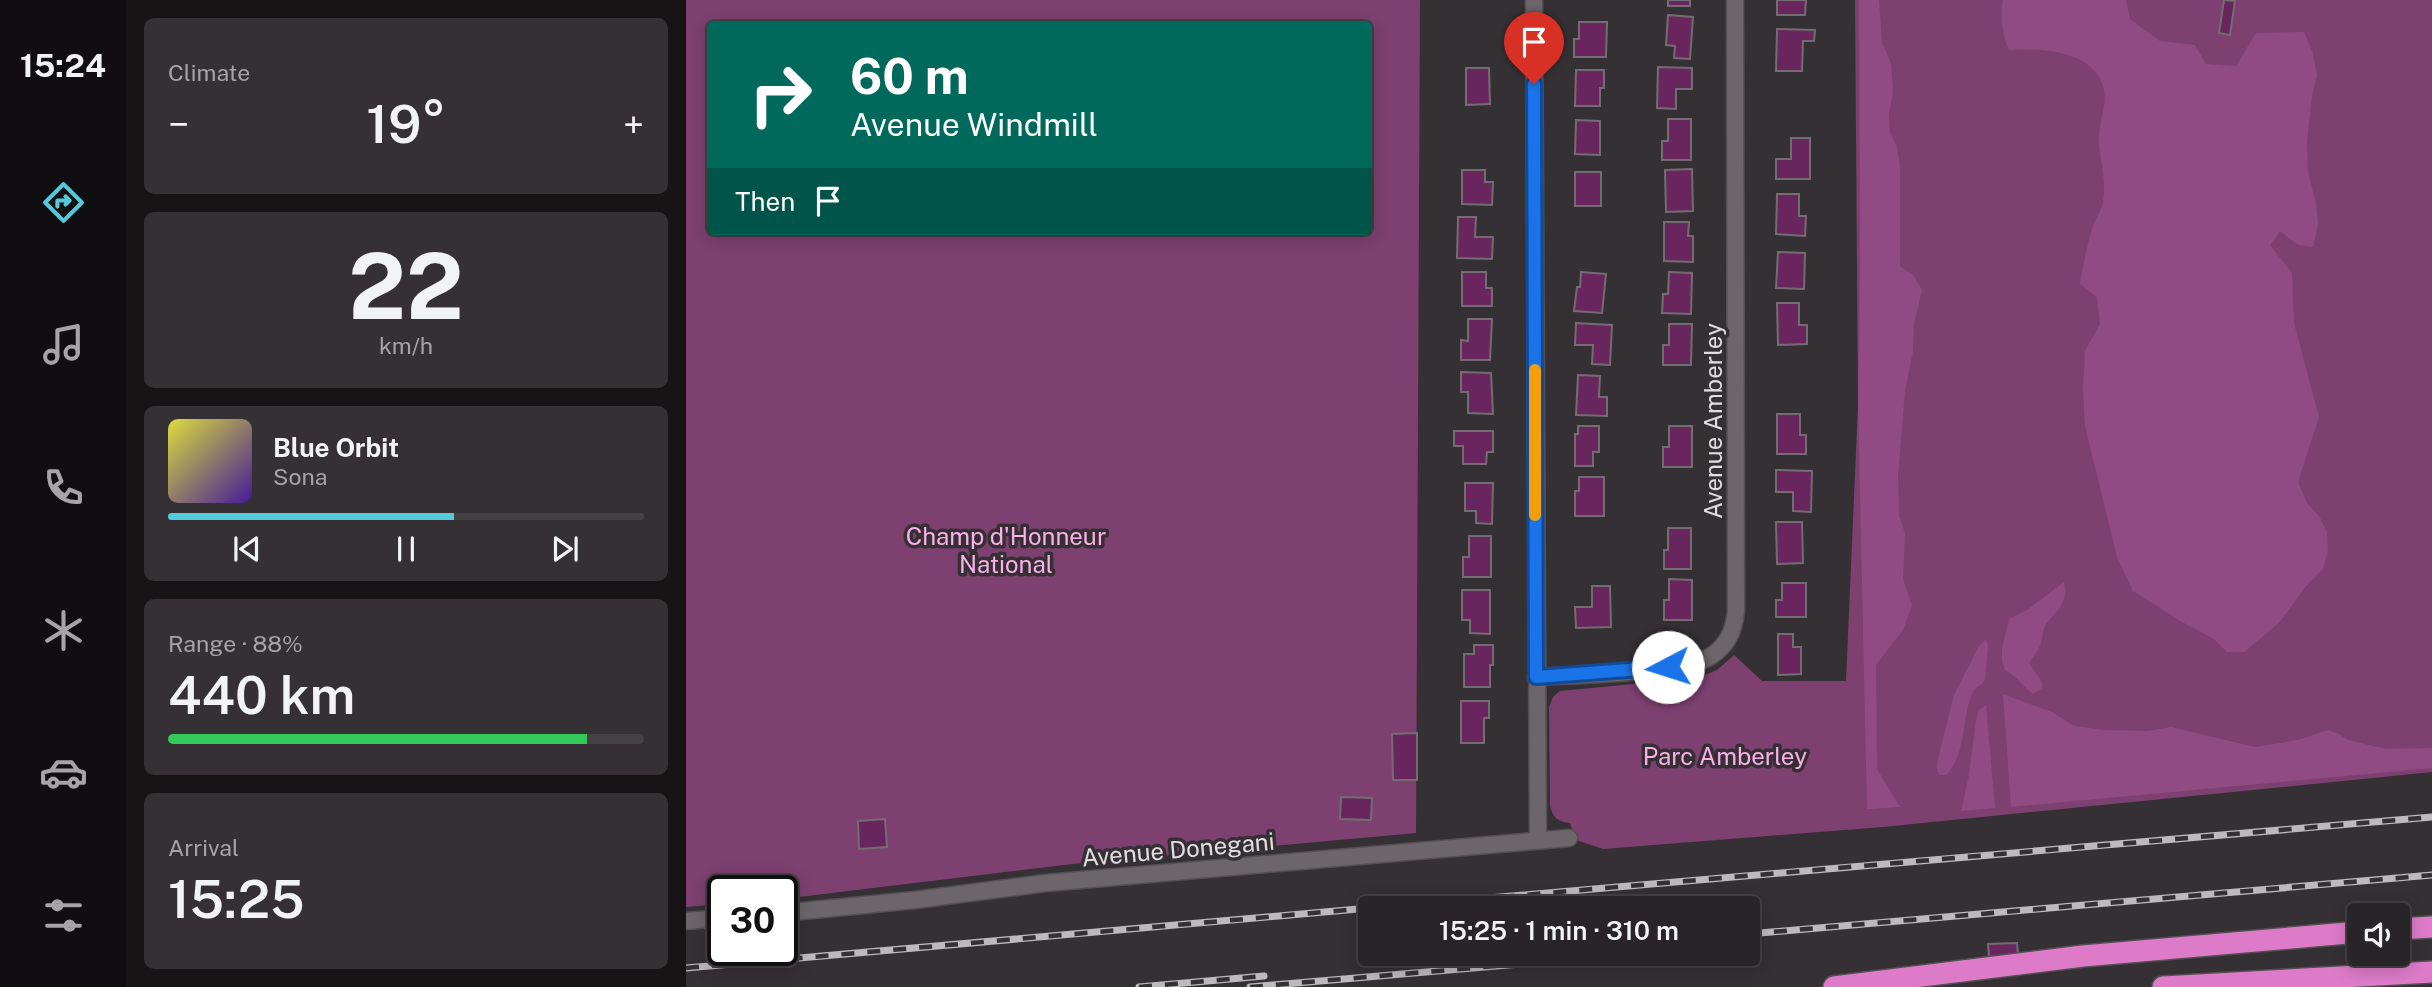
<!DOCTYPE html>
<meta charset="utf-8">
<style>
:root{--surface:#282427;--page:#343033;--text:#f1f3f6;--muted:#a5a4a7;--line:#444144;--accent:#53cadc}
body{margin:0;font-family:"Public Sans",sans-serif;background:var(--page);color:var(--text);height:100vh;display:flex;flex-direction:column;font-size:26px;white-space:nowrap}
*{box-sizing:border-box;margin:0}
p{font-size:23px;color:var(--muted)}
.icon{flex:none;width:38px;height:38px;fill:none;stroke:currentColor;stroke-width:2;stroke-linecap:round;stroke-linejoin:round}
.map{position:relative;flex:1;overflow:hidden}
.panel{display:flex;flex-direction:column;gap:18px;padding:18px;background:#161415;width:560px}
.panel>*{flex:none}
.banner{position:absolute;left:21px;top:21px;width:665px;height:214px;border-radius:7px;box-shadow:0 4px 18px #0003,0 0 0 2px var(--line);background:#00695c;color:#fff;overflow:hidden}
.tools{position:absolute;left:1661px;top:903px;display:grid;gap:14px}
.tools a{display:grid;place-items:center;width:63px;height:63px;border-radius:7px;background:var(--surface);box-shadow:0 4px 18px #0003,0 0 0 2px var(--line);font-size:35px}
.speed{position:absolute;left:21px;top:875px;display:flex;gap:14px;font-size:35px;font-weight:700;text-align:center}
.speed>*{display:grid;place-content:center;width:91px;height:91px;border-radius:50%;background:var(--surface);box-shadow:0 4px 18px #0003,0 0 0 2px var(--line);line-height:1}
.speed .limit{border:4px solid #111;border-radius:10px;background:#fff;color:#111}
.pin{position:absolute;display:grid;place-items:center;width:60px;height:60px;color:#fff;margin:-72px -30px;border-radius:50% 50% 50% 0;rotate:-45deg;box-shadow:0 0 7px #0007}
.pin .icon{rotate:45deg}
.me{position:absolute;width:77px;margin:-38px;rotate:265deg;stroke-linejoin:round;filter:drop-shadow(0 0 5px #0008)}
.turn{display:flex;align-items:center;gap:24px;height:147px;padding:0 28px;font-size:32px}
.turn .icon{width:91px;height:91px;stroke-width:2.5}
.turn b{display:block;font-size:49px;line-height:60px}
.then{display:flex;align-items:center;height:66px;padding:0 28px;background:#0003;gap:14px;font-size:26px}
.big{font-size:52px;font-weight:600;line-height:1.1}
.panel .card{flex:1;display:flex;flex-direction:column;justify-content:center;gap:10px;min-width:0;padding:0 24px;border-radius:10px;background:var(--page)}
.panel .dial{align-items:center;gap:0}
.dial b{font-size:91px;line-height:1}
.song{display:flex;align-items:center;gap:21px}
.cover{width:84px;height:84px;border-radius:10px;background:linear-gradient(135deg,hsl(60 70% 55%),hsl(260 70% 35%))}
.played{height:7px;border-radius:4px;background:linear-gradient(90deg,var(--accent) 60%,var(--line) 60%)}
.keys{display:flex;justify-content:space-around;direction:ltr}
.heat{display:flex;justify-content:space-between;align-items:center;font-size:38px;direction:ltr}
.charge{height:10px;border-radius:5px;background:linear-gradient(90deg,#34c759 88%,var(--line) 0)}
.trip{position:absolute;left:672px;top:896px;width:402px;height:70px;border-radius:7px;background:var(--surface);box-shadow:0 4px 18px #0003,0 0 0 2px var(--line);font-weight:600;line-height:70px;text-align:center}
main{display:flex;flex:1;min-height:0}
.tab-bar{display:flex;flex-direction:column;width:126px;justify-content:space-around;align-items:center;background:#100e10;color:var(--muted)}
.tab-bar .icon{width:49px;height:49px}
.tab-bar .on{color:var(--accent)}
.tab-bar b{font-size:32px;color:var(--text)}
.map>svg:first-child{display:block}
.green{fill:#7d4071;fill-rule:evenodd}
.forest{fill:#914b83}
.building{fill:#69265e;stroke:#736c71;stroke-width:2}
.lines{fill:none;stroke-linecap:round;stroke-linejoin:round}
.street-casing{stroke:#544f53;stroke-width:19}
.highway-casing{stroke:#544f53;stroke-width:24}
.street{stroke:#6c666a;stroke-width:16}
.highway{stroke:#dd7bc9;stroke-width:21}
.rail-casing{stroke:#bdb9bc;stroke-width:7}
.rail{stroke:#353034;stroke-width:4.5;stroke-dasharray:13;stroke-linecap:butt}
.route-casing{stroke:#114b97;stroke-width:18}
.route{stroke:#1a73e8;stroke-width:12}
.slow{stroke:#f59e0b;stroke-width:12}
.labels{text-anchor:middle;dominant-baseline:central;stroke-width:7;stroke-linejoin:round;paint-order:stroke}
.street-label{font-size:24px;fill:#e2dee0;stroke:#353034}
.park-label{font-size:24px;fill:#fdaeeb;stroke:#353034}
</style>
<main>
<nav class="tab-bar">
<b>15:24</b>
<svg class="icon on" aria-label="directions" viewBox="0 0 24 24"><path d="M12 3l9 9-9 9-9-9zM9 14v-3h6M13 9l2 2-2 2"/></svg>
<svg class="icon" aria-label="music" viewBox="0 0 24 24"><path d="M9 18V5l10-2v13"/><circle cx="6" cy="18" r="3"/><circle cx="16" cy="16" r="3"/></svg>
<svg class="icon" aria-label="phone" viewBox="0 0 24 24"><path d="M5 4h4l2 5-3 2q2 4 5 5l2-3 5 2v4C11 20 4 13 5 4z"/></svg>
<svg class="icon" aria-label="climate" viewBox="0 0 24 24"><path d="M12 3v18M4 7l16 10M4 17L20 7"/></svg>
<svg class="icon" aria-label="car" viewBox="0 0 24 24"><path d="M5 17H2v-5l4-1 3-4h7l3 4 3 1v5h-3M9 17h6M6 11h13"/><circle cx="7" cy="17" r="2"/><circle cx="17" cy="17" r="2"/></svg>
<svg class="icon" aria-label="filters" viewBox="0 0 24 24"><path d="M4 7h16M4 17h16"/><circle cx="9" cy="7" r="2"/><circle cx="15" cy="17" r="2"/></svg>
</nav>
<section class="panel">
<div class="card"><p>Climate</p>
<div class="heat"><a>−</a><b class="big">19°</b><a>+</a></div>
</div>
<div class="card dial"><b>22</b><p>km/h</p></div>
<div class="card">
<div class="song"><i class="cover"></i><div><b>Blue Orbit</b><p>Sona</p></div></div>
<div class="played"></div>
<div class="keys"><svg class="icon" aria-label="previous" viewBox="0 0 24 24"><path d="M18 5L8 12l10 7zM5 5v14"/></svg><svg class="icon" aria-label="pause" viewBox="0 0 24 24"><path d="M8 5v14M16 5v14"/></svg><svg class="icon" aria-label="next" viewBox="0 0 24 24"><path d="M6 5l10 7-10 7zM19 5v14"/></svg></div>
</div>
<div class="card"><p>Range · 88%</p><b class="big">440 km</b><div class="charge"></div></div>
<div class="card"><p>Arrival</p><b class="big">15:25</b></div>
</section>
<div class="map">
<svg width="1746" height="987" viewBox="0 0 1746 987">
<rect width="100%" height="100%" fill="#353034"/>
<g class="green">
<path d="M0,0H734L730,833L386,864L96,899V891H37V904L0,907ZM24,24H682V231H24Z"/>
<path d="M1169,0H1746V772L1197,827L917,849L890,840L884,823C872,822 866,817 864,805L863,707L867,697L874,691L1011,678L1031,670L1048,655L1076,681H1160L1172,405Z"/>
</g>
<g class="forest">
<path d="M1173,0H1193L1196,43L1205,63L1207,93L1203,113L1204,133L1211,146L1214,166V266L1227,275L1236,290L1228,324L1227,351L1219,391L1212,476L1213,516L1219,533L1217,579L1226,605L1217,630L1190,665L1191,769L1214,807L1181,809L1172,405L1174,256Z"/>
<path d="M1317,0H1440L1444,19L1474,41L1509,45L1520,64L1550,66L1570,33L1618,32L1627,53L1631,75L1626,96L1621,141L1622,172L1630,203L1632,225L1627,247L1612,245L1594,231L1584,245L1606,273L1608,323L1633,417L1612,482L1621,503L1633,516L1641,532L1642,550L1637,569L1620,586L1593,623L1558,652H1541L1528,639L1496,622L1447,591L1431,557L1399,426L1397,391L1399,351L1414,324L1411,297L1394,284C1397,265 1401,245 1407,226C1410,218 1416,210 1417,202C1421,180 1413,159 1413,138C1413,122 1421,106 1418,90C1410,50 1355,48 1323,50C1316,35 1314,16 1317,0Z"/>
<path d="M1378,582C1384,603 1369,611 1359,626C1356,631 1357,638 1355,643C1353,650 1347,656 1343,663L1356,682V688L1347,694C1336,686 1331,676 1319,670L1316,661V648L1323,619L1341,610Z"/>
<path d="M1300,639L1302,646L1299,680C1295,685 1290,687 1287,692C1275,717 1281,754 1260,775H1253L1251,768L1252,759L1268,695L1293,646Z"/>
<path d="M1317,694L1366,712L1388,726L1419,730L1462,731L1485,727L1569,747L1612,740L1642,730L1653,734L1662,740L1700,749L1746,748V768L1325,807Z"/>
<path d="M1300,705L1309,808L1275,811L1283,775L1290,720L1293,710Z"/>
</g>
<g class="building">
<rect x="982" y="0" width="22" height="6"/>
<path d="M1091,0H1120L1119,15H1091Z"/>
<path d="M1538,0L1549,1L1544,35L1533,33Z"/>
<path d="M982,15L1007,17L1004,59L988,58L989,46L980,45Z"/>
<path d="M893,22H921L920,57H888V39H893Z"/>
<path d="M1091,29L1129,30L1128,41H1117L1116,71H1090Z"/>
<path d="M972,67L1006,68V89H990V109L971,108Z"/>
<path d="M780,68H803L804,104L780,105Z"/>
<path d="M890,70H918V88H914V106H889Z"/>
<path d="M982,119H1005V160H976V141H982Z"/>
<path d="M890,120L914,121V155L889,154Z"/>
<path d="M1105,138H1124V179H1090V159H1105Z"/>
<path d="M1006,169L1007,211L980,212L979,170Z"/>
<path d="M776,170H799V182H807L806,205L776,204Z"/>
<rect x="889" y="172" width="26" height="34"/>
<path d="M1091,194H1113V216H1120L1119,236L1090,234Z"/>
<path d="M772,217H790L789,237H807L806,259L771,258Z"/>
<path d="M978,222H1003L1002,236H1007V262L978,261Z"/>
<path d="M1092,252L1119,253L1118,289L1090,288Z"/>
<path d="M776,272H800V288H806V306H776Z"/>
<path d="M895,272L920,274L916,313L888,311L891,287H894Z"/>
<path d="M983,272L1006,273L1005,314L976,313L977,294H982Z"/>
<path d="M1091,303H1113V325H1121V344L1092,345Z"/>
<path d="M782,319H806L804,360H775V340L782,341Z"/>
<path d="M890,323L926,325L924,365L906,364L907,345H889Z"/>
<path d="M983,324H1006L1005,365H977V345H983Z"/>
<path d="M775,372L805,373L807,414L782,413V392H775Z"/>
<path d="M892,375L914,376L913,397H921V416L890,415Z"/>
<path d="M1091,414H1114V435H1120V454H1091Z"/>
<path d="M892,426H913V452H907V466H889V434H892Z"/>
<path d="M983,426H1006V467H977V447H983Z"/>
<path d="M768,431H807V452H801L800,464H777V446H768Z"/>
<path d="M1090,470L1126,471L1125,512L1107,511V492H1090Z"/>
<path d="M893,477H918V516H889V491H893Z"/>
<path d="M779,483H807L806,524L790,523V511H779Z"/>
<path d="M1090,522H1116L1117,563L1091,564Z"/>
<path d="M982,528H1005V569H978V550H982Z"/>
<path d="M783,536H805V577H777V557H783Z"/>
<path d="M983,579L1006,580V620H978V600H983Z"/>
<path d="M1096,583H1120V617H1090V600H1096Z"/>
<path d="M906,586H924L925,627L890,628L889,607H906Z"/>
<path d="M776,590H804V634L784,633V620H776Z"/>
<path d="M1092,634H1107V647H1115V674L1092,675Z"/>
<path d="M788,645H807V665H804V687H778V654H788Z"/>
<path d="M775,701H803V718H798V743H775Z"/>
<path d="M731,733V780H707L706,734Z"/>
<path d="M655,797L686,798L685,820L654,819Z"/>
<path d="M199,819L201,847L173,849L172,821Z"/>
<path d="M1331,943L1332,954L1303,957L1302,944Z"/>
</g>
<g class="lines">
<g class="street-casing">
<g id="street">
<path d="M848,0L852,840"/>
<path d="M850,677C886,675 999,673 1025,656C1042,645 1048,630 1050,611L1049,0"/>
<path d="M96,913L229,900L360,883L883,838"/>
<path d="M0,921L37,918"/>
</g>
</g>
<g class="highway-casing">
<g id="highway">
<path d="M1712,929L1746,927"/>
<path d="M1148,987L1397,956L1673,932"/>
<path d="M1477,987L1746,972"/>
</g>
</g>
<use href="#street" class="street"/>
<use href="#highway" class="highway"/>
<g class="rail-casing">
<g id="rail">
<path d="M686,908L1746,817"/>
<path d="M1062,934L1746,875"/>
<path d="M0,968L684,908"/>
<path d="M453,987L578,976"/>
<path d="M564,987L950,954"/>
</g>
</g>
<use href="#rail" class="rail"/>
</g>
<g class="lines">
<g class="route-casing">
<path id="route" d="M848,84L850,677L982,667"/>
</g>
<use href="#route" class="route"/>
<path class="slow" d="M849,370V515"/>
</g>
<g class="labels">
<g class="street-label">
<text transform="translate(1027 421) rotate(-90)">Avenue Amberley</text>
<text transform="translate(492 849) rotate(-5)">Avenue Donegani</text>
</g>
<g class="park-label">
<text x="320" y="536">Champ d'Honneur<tspan x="320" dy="28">National</tspan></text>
<text x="1039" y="756">Parc Amberley</text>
</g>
</g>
</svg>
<div class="tools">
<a><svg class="icon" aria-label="sound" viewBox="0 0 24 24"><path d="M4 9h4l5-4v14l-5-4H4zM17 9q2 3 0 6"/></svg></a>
</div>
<div class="speed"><div class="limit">30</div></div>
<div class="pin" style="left:848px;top:84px;background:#d93025"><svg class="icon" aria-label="arrive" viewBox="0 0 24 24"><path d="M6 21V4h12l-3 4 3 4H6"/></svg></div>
<svg class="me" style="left:982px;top:667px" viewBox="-20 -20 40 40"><circle r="19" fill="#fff"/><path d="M0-13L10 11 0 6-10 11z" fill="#1a73e8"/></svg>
<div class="trip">15:25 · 1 min · 310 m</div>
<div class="banner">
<div class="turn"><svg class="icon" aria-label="right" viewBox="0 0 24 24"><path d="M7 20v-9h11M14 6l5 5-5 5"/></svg><div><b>60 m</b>Avenue Windmill</div></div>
<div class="then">Then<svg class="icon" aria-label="arrive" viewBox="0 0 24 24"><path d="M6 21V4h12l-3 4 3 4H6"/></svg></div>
</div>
</div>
</main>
